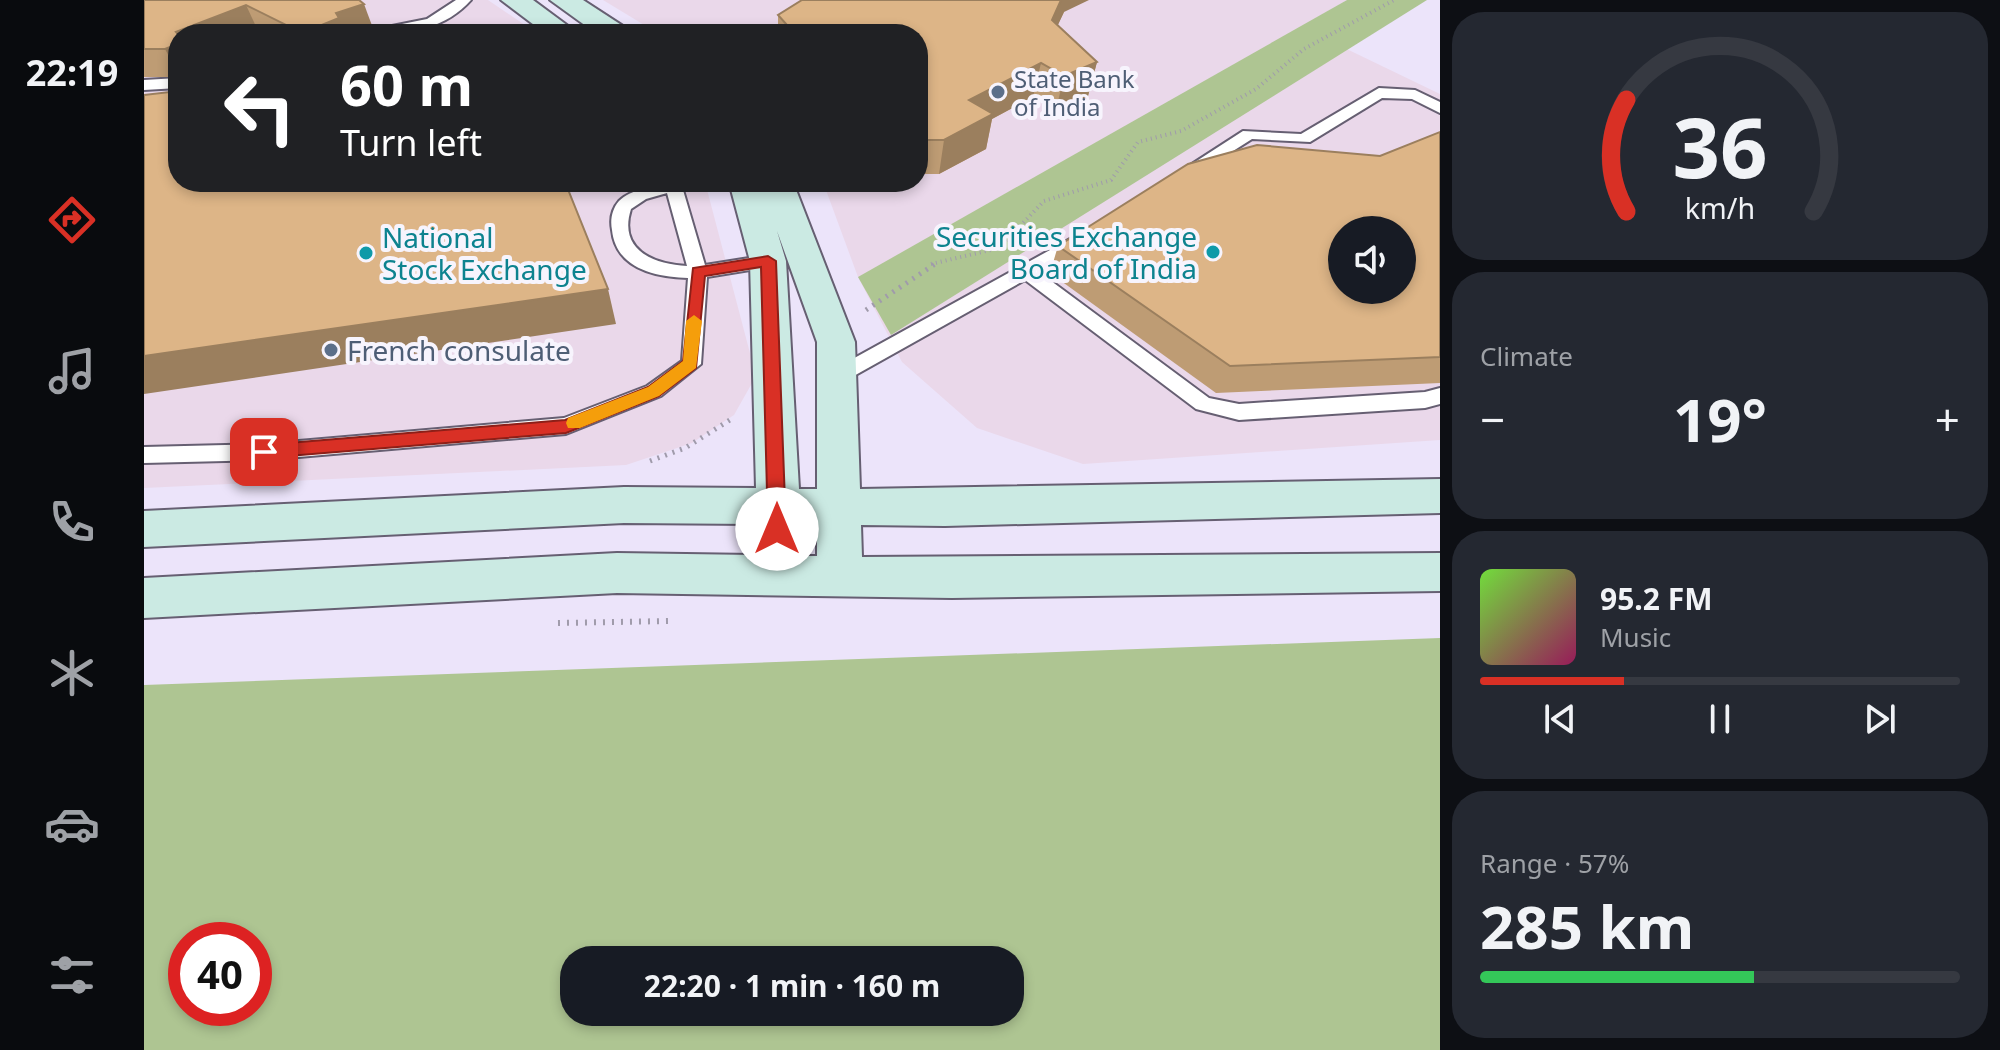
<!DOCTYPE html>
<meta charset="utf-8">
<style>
:root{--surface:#171b24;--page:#242831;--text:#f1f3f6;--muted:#9ea1a6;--line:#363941;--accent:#d93025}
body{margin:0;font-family:"Noto Sans",sans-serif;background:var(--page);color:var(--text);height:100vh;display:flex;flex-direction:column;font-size:30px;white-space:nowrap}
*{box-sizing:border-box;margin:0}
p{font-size:26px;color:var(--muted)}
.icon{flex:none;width:44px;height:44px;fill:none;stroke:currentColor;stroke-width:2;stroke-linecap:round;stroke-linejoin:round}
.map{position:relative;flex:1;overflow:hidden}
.panel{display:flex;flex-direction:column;gap:12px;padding:12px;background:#0d0f14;width:560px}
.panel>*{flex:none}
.banner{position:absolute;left:24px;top:24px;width:760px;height:168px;border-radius:32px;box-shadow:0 4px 12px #0003;background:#202124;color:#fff;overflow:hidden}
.tools{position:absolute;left:1184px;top:216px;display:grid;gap:16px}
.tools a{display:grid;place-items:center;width:88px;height:88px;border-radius:50%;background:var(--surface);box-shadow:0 4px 12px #0003;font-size:40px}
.speed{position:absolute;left:24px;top:922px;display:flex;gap:16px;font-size:40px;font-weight:700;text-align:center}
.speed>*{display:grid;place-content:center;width:104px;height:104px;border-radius:50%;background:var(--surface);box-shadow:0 4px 12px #0003;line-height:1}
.speed .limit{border:12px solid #d22;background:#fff;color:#111}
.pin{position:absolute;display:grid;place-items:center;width:68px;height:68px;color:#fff;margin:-34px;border-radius:16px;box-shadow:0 4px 12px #0006}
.me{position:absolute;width:88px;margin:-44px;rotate:0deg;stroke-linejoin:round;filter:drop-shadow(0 0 6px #0008)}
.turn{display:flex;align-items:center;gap:28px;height:168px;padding:0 40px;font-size:36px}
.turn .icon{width:104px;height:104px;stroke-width:2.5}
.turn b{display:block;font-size:56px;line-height:68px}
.big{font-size:60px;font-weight:700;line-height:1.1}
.panel .card{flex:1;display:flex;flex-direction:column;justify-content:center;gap:12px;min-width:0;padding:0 28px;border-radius:32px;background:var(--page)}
.panel .dial{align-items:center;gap:0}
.dial svg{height:208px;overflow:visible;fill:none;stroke:var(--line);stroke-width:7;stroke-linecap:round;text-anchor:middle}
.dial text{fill:var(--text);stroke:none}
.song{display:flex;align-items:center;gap:24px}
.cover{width:96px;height:96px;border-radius:12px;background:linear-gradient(135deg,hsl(100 70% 55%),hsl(330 70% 35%))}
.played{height:8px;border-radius:4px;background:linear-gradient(90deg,var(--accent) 30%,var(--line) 30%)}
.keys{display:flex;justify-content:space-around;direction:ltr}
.heat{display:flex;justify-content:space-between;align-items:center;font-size:44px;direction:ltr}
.charge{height:12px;border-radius:6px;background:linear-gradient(90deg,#34c759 57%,var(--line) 0)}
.trip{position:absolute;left:416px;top:946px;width:464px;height:80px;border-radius:32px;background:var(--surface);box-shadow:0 4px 12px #0003;font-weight:700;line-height:80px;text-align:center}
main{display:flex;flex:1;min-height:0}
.menu{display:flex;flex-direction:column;width:144px;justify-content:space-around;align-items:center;background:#090b0e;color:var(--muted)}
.menu .icon{width:56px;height:56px}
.menu .active{color:var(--accent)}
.menu b{font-size:36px;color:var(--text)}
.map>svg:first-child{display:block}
.commercial{fill:#ead8ea;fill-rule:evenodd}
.green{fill:#aec592;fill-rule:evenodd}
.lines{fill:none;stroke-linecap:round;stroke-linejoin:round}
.lane-casing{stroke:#665f72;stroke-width:4}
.secondary-casing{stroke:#665f72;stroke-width:4}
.path-far2{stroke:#a09bab;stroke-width:4;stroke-dasharray:1 4;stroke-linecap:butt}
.path-far1{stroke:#a09bab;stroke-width:5;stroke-dasharray:2 6;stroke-linecap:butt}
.path{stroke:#a09bab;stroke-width:6;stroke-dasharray:2 7;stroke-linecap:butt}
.lane{fill:#fff;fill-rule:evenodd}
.secondary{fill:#cbeae3;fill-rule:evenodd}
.wall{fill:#be9c74}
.shaded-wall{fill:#9b7f5e}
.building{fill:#ddb587;stroke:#9b7f5e;stroke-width:2;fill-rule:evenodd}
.route{fill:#d93025;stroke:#8d1f18;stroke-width:2}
.slow{fill:#f59e0b}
.service-dot{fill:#5c6f8a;stroke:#f7f4fd;stroke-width:3}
.culture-dot{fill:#0f9aa8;stroke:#f7f4fd;stroke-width:3}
.labels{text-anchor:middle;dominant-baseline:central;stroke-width:8;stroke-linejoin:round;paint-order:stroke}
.far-service-label{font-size:24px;fill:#4e5e75;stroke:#f7f4fd;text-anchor:start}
.culture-label{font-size:28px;fill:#0d838f;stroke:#f7f4fd;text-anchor:end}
.service-label{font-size:28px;fill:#4e5e75;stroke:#f7f4fd;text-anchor:start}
</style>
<main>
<nav class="menu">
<b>22:19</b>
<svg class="icon active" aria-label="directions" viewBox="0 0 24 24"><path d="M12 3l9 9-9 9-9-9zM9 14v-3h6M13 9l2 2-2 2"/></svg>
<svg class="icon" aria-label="music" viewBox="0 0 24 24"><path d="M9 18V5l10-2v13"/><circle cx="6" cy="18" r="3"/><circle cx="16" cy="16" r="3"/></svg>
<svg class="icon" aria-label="phone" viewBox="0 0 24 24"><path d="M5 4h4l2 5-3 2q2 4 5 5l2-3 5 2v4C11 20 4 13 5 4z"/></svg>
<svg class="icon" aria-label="climate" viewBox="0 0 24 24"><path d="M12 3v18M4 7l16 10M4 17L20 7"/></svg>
<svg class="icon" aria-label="car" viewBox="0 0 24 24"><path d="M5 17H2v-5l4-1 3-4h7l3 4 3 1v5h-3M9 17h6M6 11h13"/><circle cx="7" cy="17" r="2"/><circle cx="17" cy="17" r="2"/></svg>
<svg class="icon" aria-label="filters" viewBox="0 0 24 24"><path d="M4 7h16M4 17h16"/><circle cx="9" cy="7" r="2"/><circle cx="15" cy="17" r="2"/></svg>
</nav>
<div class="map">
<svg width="1296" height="1050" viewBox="0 0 1296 1050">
<rect width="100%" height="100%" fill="#ece4fa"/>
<g class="commercial">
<path d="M0,0H344L394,34H34V182H561L612,376L590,415L548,443L482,465L0,488Z"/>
<path d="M459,0H1203L1157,27L1296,94V440L939,464L833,428L758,362L714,277L679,182H774V34H515ZM1198,230H1258V290H1198Z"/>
</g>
<g class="green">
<path d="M1203,0H1283L747,335L714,277Z"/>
<path d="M1296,638V1050H0V685ZM42,940H110V1008H42ZM430,960H866V1012H430Z"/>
</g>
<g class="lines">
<g class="lane-casing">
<g id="lane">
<path d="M312,0H327C302,28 268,34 232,34L243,27L283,19Z"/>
<path d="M34,78V88L0,90V80Z"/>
<path d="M1235,88L1271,90L1296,102V113L1268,99L1238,98L1166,142L1108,139L1048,177H1036L1034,173L1099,131L1157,134Z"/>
<path d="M520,182H567L565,186L539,190L561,265L624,255L633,261L624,267L563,277L557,364L517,396L422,434L120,460L0,463V447L120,444L420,418L503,386L538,361L544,278C512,277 472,269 468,230C466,220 468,209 475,201C487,189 508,188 520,182ZM523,193L543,266C509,264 474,250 487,209L502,199Z"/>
<path d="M935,234L941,236L944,240L941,244L895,272L1065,398L1095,404L1281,392L1296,388V404L1281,408L1095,420L1052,409L881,280L699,382H685L682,377L685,372Z"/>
</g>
</g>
<g class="secondary-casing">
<g id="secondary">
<path d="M357,0H389L435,34H402Z"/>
<path d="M406,0H439L482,28L486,34H453Z"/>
<path d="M585,182H649L711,342L716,489L1296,479V513L801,526L717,525L718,557L1296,553V591L808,598L473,593L0,618V578L473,553L610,555L611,524L480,523L0,547V511L480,487L612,488L606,261ZM633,231L673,342V489H655L642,261ZM655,524L673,525V556H655Z"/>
</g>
</g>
<path class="path-far2" d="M787,264L855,248L900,201L967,180L994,142L1037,131L1112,89L1160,49L1250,0"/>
<g class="path-far1">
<path d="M722,310L794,262"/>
<path d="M506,461L541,448L589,418"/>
</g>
<path class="path" d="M414,623L527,621"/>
<use href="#lane" class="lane"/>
<use href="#secondary" class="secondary"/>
</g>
<g class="wall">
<path d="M0,0H215L230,31L223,34H117L115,33L34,34V77H0Z"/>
<path d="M920,12L913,26L953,62L944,96L912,110L889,97L848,119L842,149L795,174H774V34H634V15Z"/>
<path d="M1296,132V383L1072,393L906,273L914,246L1236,156Z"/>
</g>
<g class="shaded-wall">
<path d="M917,0H945L920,12L900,55L908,20Z"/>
<path d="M220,4L230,31L223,34H158V33L192,13Z"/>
<path d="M102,5L115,33L112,34H34L32,32Z"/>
<path d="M34,44V73L21,49Z"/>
<path d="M953,62L944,96L912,110L920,76Z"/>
<path d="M897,63L889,97L848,119L842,149L795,174L800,140L825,100Z"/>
<path d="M464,289L472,324L0,394V356Z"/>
</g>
<g class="building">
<path d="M0,0H215L220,4L192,13L195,18L158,33L102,5L32,32L34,34V44L21,49H0Z"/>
<path d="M658,0H917L908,20L953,62L920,76L897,63L825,100L849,114L800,140H774V34H651L634,15Z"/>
<path d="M34,91V182H421L464,289L0,356V95Z"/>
<path d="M1296,132V357L1086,366L914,246L1044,164L1113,145L1236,156ZM1198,230H1258V290H1198Z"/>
</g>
<path class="route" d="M624,256L632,261L642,529L640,535H627L624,529L617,267L561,276L552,368L515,396L422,433L120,458L111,452L120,445L421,420L504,387L539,361L549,268Z"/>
<path class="slow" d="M550,315L558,321L552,368L515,396L436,428H424L422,423L424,418L504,387L539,361L542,321Z"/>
<g class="service-dot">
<circle cx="854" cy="92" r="8"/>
<circle cx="187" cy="350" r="8"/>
</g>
<g class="culture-dot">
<circle cx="1069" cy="252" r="8"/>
<circle cx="222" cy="253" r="8"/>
</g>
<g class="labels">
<g class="far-service-label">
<text x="870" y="78">State Bank<tspan x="870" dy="28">of India</tspan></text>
</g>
<g class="culture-label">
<text x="1053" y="236">Securities Exchange<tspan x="1053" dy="32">Board of India</tspan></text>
<text x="238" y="237" text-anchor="start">National<tspan x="238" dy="32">Stock Exchange</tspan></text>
</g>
<g class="service-label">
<text x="203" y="350">French consulate</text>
</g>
</g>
</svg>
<div class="tools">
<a><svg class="icon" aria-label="sound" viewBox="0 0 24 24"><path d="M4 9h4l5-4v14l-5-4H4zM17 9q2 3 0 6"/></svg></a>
</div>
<div class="speed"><div class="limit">40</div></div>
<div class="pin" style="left:120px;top:452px;background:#d93025"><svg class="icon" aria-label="arrive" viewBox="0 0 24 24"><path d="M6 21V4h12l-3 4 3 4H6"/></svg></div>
<svg class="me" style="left:633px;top:529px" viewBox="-20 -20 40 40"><circle r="19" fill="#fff"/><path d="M0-13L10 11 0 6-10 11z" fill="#d93025"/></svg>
<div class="trip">22:20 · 1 min · 160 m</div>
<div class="banner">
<div class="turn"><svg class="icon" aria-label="left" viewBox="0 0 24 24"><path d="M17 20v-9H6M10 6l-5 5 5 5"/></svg><div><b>60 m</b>Turn left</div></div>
</div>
</div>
<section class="panel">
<div class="card dial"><svg viewBox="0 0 100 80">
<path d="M14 69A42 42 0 1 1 86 69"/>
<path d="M14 69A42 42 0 0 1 14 26" stroke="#d93025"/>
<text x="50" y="56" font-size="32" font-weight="700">36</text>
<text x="50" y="72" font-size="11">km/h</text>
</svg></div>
<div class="card"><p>Climate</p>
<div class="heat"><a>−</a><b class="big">19°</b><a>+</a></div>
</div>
<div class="card">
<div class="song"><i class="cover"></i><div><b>95.2 FM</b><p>Music</p></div></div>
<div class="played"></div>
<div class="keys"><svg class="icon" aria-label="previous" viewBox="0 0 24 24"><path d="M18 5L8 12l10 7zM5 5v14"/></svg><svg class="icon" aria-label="pause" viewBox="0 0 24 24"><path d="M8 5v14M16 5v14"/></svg><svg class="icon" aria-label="next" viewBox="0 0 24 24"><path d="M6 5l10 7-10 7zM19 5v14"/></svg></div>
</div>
<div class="card"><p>Range · 57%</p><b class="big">285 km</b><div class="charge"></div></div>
</section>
</main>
